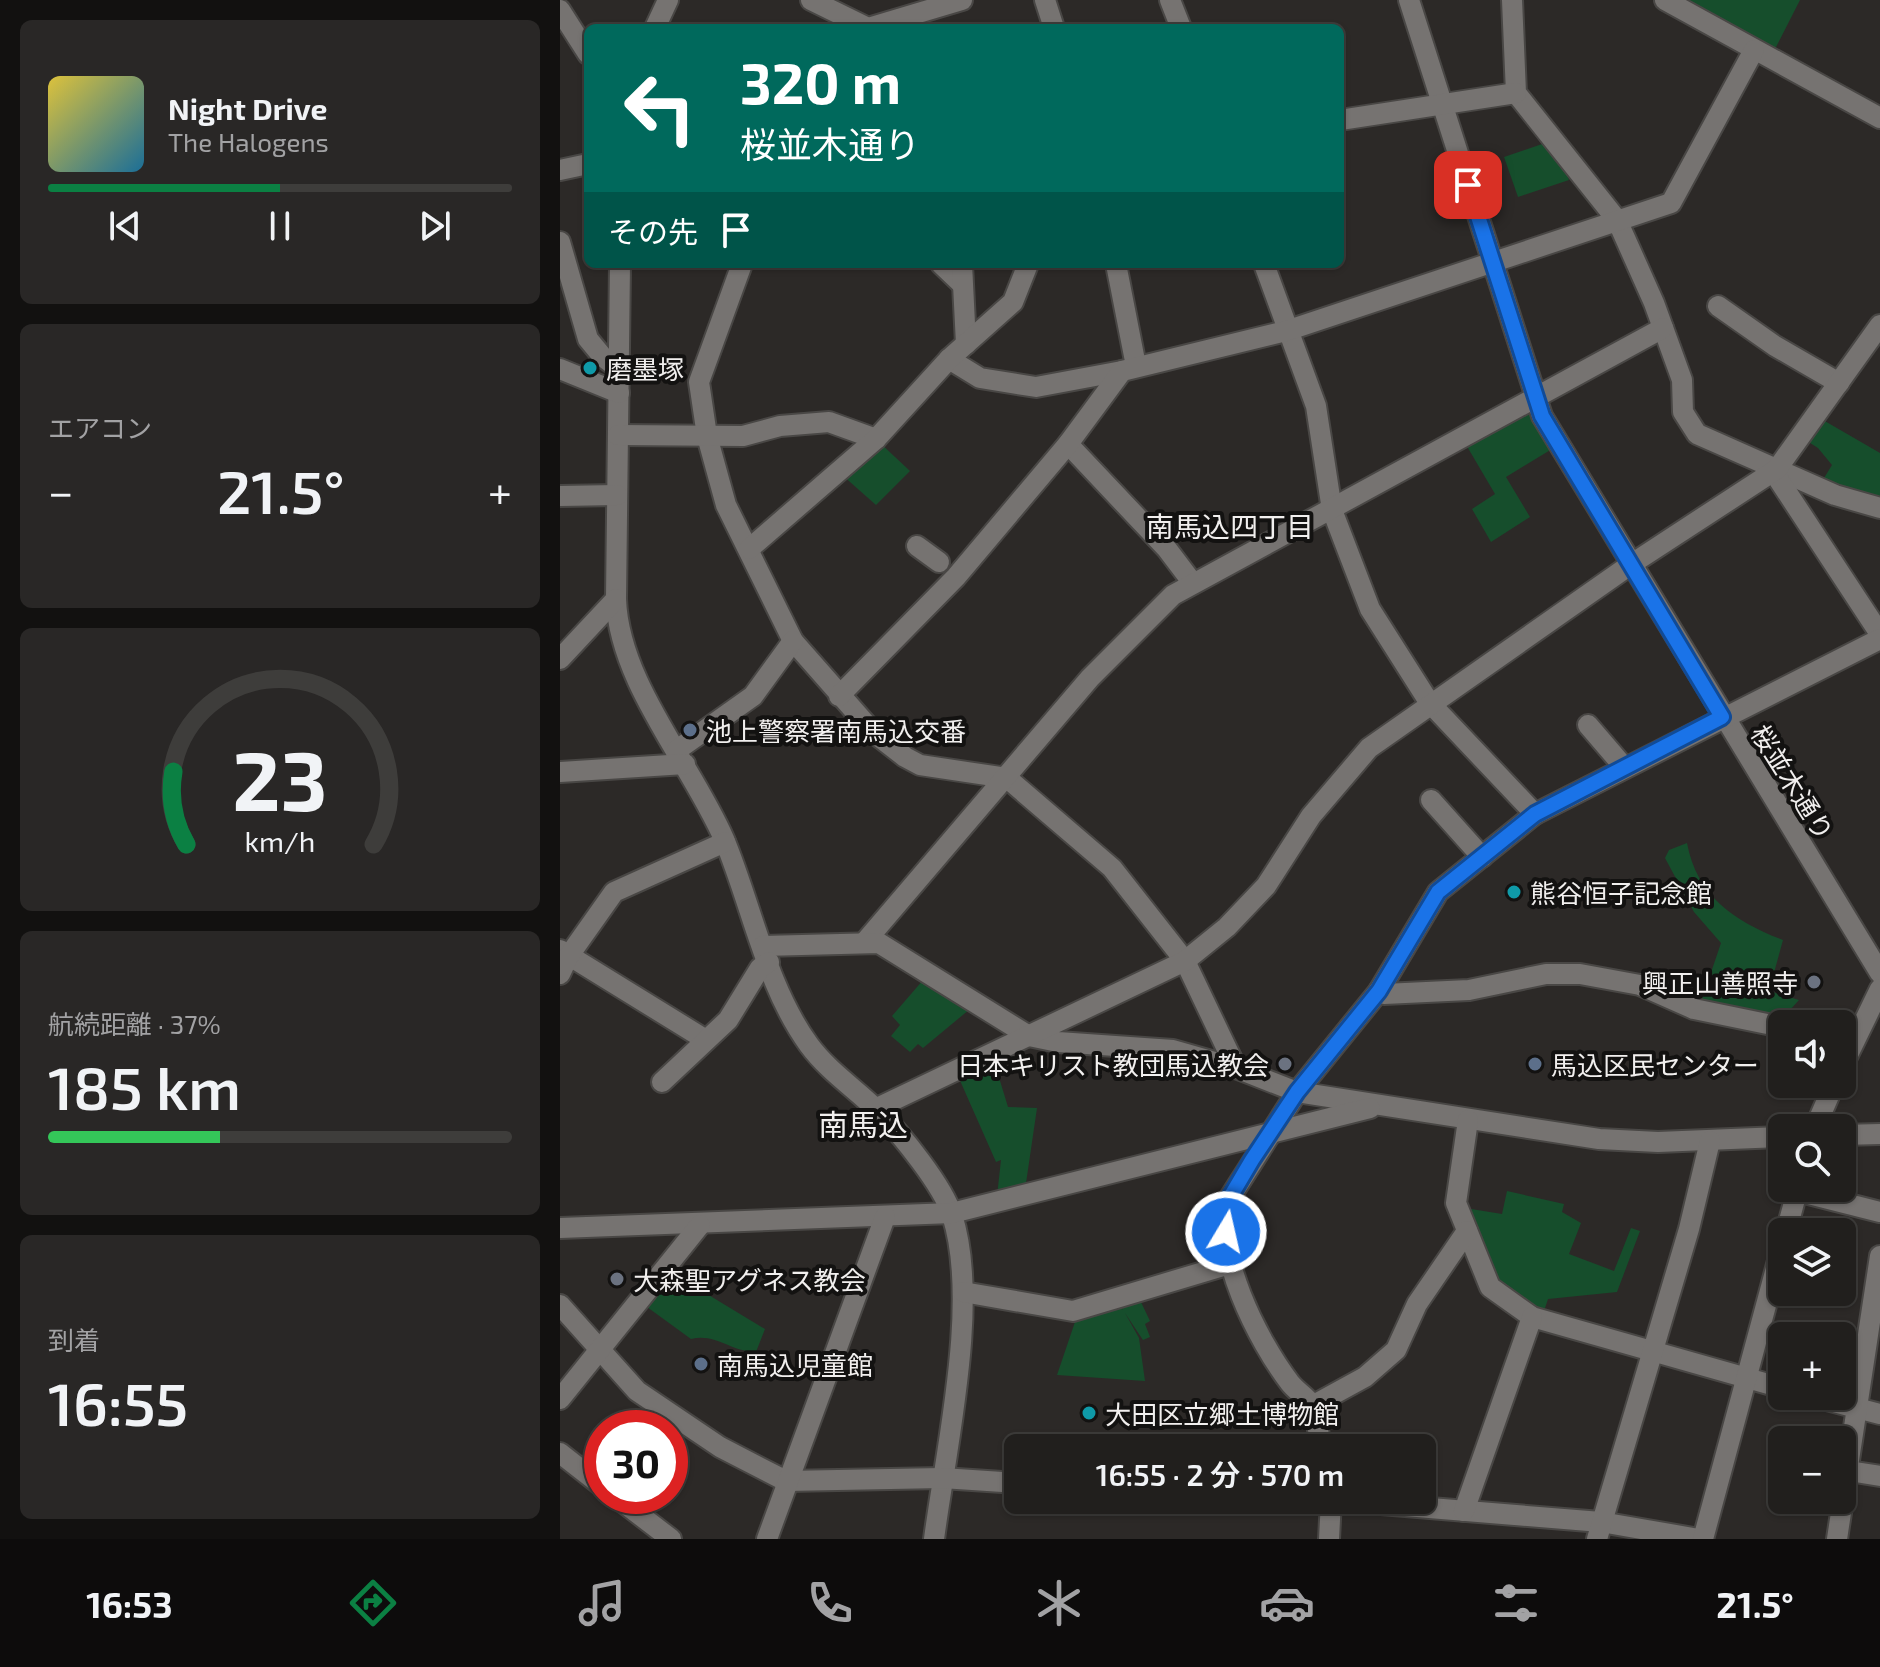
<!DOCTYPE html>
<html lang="ja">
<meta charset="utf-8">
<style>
:root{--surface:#211f1d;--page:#292726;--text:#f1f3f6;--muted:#a2a2a4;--line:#3e3d3b;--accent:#0b8043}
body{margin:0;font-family:"Exo 2","Noto Sans JP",sans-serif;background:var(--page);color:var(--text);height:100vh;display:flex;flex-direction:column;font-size:30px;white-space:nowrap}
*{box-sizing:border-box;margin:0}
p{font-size:26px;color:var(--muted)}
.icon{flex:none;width:44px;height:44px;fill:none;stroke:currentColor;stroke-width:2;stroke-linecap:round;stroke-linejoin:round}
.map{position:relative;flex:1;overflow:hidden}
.sheet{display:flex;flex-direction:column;gap:20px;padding:20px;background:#121110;width:560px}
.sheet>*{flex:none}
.hud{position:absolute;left:24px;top:24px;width:760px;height:244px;border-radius:12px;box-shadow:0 2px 6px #0004,0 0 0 2px var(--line);background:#00695c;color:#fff;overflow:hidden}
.controls{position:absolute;left:1208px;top:1010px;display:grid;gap:16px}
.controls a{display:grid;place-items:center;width:88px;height:88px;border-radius:12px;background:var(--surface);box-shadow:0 2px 6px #0004,0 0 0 2px var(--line);font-size:40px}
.speed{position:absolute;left:24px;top:1410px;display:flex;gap:16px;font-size:40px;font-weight:700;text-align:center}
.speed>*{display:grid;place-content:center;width:104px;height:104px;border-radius:50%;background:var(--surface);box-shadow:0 2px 6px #0004,0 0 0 2px var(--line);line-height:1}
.speed .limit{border:12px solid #d22;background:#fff;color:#111}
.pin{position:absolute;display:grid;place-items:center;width:68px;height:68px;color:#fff;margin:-34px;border-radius:16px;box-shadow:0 4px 12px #0006}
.me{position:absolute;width:88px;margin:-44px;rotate:9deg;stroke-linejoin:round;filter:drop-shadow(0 0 6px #0008)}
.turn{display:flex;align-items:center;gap:28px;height:168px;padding:0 24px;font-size:36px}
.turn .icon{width:104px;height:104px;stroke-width:2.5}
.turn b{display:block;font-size:56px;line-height:68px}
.then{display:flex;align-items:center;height:76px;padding:0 24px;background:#0003;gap:16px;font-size:30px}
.big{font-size:60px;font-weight:600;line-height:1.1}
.sheet .tile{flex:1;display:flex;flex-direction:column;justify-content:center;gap:12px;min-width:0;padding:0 28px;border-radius:12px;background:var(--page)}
.sheet .dial{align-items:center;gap:0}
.dial svg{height:208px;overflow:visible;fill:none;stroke:var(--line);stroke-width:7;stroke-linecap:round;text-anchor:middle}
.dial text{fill:var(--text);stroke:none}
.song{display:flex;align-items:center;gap:24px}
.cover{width:96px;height:96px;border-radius:12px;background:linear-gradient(135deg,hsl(50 70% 55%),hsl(200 70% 35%))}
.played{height:8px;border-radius:4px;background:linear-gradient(90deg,var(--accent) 50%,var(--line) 50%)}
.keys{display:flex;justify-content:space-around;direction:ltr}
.heat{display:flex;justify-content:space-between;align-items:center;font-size:44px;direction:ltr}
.charge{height:12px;border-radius:6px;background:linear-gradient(90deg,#34c759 37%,var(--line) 0)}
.trip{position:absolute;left:444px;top:1434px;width:432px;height:80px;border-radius:12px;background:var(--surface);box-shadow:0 2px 6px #0004,0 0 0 2px var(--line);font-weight:600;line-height:80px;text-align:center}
.tab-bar{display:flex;height:128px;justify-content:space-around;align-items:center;background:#0d0c0c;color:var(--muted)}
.tab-bar .icon{width:56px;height:56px}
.tab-bar .active{color:var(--accent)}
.tab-bar b{font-size:36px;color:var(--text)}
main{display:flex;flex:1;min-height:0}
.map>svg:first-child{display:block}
.green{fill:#164e2c}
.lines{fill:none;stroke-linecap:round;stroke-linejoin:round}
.minor-casing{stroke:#494745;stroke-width:24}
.minor{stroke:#767371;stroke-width:20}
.route-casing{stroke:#114b97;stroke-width:20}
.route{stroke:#1a73e8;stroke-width:14}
.culture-dot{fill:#0f9aa8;stroke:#131211;stroke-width:3}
.service-dot{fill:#5c6f8a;stroke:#131211;stroke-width:3}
.worship-dot{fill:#6b7280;stroke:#131211;stroke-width:3}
.labels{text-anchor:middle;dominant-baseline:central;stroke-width:8;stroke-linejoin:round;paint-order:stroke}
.poi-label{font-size:26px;fill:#f1efee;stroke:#131211;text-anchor:start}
.street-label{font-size:26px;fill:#f1efee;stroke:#131211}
.neighbourhood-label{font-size:28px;fill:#f1efee;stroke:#131211}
.quarter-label{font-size:30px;fill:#f1efee;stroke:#131211}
</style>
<main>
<section class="sheet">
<div class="tile">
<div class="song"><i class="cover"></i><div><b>Night Drive</b><p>The Halogens</p></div></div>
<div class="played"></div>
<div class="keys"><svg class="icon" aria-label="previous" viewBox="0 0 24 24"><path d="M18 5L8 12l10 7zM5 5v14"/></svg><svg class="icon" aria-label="pause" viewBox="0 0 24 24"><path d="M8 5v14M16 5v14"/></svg><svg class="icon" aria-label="next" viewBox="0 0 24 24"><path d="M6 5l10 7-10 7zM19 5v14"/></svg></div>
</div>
<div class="tile"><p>エアコン</p>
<div class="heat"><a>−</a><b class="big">21.5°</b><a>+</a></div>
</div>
<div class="tile dial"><svg viewBox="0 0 100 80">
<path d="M14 69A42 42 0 1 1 86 69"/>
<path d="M14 69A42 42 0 0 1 9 41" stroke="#0b8043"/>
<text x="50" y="56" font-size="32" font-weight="700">23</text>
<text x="50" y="72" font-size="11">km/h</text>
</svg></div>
<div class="tile"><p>航続距離 · 37%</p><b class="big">185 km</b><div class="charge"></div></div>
<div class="tile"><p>到着</p><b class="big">16:55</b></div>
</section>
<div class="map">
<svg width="1320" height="1539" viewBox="0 0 1320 1539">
<rect width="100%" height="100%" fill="#2c2927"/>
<g class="green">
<path d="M1118,0H1240L1214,51Z"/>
<path d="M985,143L1004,166L1009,180L958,197L944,157Z"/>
<path d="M963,409L971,413L992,449L946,477L970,517L931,542L912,509L935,494L905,443Z"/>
<path d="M1263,420L1320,453V503L1261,483L1272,465L1258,448L1247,441Z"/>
<path d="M319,442L350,471L316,505L281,474Z"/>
<path d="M1127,843C1137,897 1176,922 1223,940L1209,991L1239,1000L1221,1020L1141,1002L1161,943L1134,912L1105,858L1109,850Z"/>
<path d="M364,979L410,1009L363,1048L358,1044L350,1052L331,1036L340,1025L332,1016Z"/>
<path d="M434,1061L448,1107L477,1108L465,1190L437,1196L441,1160L436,1162L398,1076Z"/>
<path d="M947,1191L1004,1204L1002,1212L1021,1223L1009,1254L1054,1271L1071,1228L1080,1231L1057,1292L988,1299L984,1311L942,1285L905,1208L942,1214Z"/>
<path d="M114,1274L205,1329L196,1352C171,1352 156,1333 131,1339L87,1307Z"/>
<path d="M580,1300L590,1321L585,1324L590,1337L583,1340L565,1313L579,1338L585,1381L497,1375L518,1313L558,1304L563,1310L561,1305Z"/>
<path d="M545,1437L596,1440L623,1448H544Z"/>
</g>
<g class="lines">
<g class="minor-casing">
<g id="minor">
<path d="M251,0L308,28L402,0"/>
<path d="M485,0L494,28"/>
<path d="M610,0L621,28"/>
<path d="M849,0L982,416L1320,973"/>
<path d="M952,0L956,93L1057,220L1094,303L1122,380L1123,412L1137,434L1275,495L1320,508"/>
<path d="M1105,0L1320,118"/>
<path d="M0,10L28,54"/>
<path d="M95,28L108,0"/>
<path d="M780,120L956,93"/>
<path d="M0,170L28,164"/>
<path d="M0,242L28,339L42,356L59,369"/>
<path d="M60,264L56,599C59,683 131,763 164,839C192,906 206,986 249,1045C269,1072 296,1089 319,1112C341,1134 383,1186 392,1215C420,1301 386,1448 374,1539"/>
<path d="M182,264L139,382L147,436L166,505L233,641L313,732L345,757L360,765L447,778L552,868L625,961L676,1068"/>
<path d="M381,264L402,284"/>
<path d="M402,264L406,344"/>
<path d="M556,264L576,366"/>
<path d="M704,264L756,406L772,510L810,609L869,702L975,814"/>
<path d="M1158,306L1215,346L1279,383"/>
<path d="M389,359L420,378L476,387L562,371"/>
<path d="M0,369L59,393"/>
<path d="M58,435L183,436L220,426L269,422L316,439"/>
<path d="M508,444L607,549L632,582"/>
<path d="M1213,471L1320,634"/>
<path d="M0,496L57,495"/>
<path d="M357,546L379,562"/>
<path d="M189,549L316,439L389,359L453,302L468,264"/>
<path d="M0,659L56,599"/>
<path d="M279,696L396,577L508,444L562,371L726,331L1111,203L1194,50"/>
<path d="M1028,725L1064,767"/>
<path d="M117,750L193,696L233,641"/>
<path d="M0,772L125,764"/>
<path d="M871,800L922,857"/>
<path d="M304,943L530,678L613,595L1103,328"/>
<path d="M203,946L319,943L469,1036L498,1042L613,1050L676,1068L737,1092L1039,1139L1098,1142L1222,1137"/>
<path d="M0,950L146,1040"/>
<path d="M0,974L8,957L54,892L165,842"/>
<path d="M819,991L824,994L909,990L986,974H1020L1080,985L1134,1009L1222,1027"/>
<path d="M1282,1067L1320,989"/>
<path d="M102,1082L168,1020L200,968L209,962"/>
<path d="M315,1109L625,961L667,927L706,886L751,816L809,748L1070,565L1217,469L1320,325"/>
<path d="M908,1120L896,1203L930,1287L972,1317L1222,1388"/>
<path d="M1255,1128L1274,1084"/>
<path d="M1282,1135L1320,1134"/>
<path d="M1237,1191L1320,1212"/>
<path d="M0,1228L392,1213L810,1108"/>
<path d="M1226,1232L1238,1188"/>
<path d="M403,1292L513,1311L670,1264"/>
<path d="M0,1305L77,1391L160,1447L226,1481L382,1478L458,1483"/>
<path d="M1251,1396L1320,1414"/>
<path d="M0,1399L140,1225"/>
<path d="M752,1406L805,1377L836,1350L857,1304L907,1231"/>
<path d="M761,1448C758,1436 758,1416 752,1405C747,1397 736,1391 730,1383C698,1341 652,1252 669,1199L737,1092L819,991L878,892L975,814L1320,639"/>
<path d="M0,1453L42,1486"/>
<path d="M1289,1471L1320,1476"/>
<path d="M55,1496L111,1539"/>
<path d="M772,1500L1041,1522L1139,1539"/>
<path d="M904,1511L972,1317"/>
<path d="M207,1539L325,1217"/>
<path d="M769,1539L771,1500"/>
<path d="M1037,1539L1129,1229L1150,1141"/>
<path d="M1143,1539L1222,1246"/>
<path d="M1277,1539L1320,1256"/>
</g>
</g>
<use href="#minor" class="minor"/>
</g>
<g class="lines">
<g class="route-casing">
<path id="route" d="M666,1232L669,1199L692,1160L737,1092L819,991L878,892L975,814L1162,717L982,416L908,185"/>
</g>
<use href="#route" class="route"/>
</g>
<g class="culture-dot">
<circle cx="30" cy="368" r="8"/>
<circle cx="954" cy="892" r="8"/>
<circle cx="529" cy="1413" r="8"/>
</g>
<g class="service-dot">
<circle cx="130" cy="730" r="8"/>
<circle cx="975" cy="1064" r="8"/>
<circle cx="141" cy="1364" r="8"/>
</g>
<g class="worship-dot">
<circle cx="1254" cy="982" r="8"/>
<circle cx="725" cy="1064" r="8"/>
<circle cx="57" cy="1279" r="8"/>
</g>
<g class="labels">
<g class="poi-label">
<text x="46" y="368">磨墨塚</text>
<text x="146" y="730">池上警察署南馬込交番</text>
<text x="970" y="892">熊谷恒子記念館</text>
<text x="1238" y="982" text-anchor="end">興正山善照寺</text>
<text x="709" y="1064" text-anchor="end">日本キリスト教団馬込教会</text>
<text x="991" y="1064">馬込区民センター</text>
<text x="73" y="1279">大森聖アグネス教会</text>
<text x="157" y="1364">南馬込児童館</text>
<text x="545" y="1413">大田区立郷土博物館</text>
</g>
<g class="street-label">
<text transform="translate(1233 782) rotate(58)">桜並木通り</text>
</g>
<g class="neighbourhood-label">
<text x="670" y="526">南馬込四丁目</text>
</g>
<g class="quarter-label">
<text x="303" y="1124">南馬込</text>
</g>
</g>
</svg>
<div class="controls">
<a><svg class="icon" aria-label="sound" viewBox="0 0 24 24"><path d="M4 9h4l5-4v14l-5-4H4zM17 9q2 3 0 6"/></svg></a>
<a><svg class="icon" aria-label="search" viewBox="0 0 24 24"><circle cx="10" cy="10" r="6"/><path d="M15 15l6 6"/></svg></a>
<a><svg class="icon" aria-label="layers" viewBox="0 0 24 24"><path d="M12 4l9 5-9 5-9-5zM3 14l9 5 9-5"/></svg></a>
<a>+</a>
<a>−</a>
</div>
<div class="speed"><div class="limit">30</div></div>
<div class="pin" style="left:908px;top:185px;background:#d93025"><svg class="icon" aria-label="arrive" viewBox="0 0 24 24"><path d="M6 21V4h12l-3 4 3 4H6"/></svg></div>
<svg class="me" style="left:666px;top:1232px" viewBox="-20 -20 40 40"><circle r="17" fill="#1a73e8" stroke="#fff" stroke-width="3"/><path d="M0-11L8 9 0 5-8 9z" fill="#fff"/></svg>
<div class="trip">16:55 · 2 分 · 570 m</div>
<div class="hud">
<div class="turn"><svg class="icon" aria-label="left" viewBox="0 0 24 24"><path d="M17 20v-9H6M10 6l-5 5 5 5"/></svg><div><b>320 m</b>桜並木通り</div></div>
<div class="then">その先<svg class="icon" aria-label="arrive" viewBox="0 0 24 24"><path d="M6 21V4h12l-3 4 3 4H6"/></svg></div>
</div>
</div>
</main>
<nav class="tab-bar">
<b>16:53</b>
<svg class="icon active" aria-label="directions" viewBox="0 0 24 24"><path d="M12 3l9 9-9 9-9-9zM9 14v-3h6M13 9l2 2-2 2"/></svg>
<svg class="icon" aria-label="music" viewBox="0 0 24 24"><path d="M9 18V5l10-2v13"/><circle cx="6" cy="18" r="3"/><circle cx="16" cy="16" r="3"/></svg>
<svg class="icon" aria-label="phone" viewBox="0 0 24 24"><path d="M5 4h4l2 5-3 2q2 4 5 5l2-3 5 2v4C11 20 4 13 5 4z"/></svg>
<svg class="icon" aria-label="climate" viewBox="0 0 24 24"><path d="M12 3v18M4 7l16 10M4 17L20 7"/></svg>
<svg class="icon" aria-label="car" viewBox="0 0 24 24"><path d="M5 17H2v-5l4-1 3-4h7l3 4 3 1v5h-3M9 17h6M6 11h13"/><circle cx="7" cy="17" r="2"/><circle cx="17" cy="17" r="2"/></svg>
<svg class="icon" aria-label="filters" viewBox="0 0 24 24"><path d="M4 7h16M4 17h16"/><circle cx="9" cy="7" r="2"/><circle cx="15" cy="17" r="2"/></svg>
<b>21.5°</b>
</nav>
